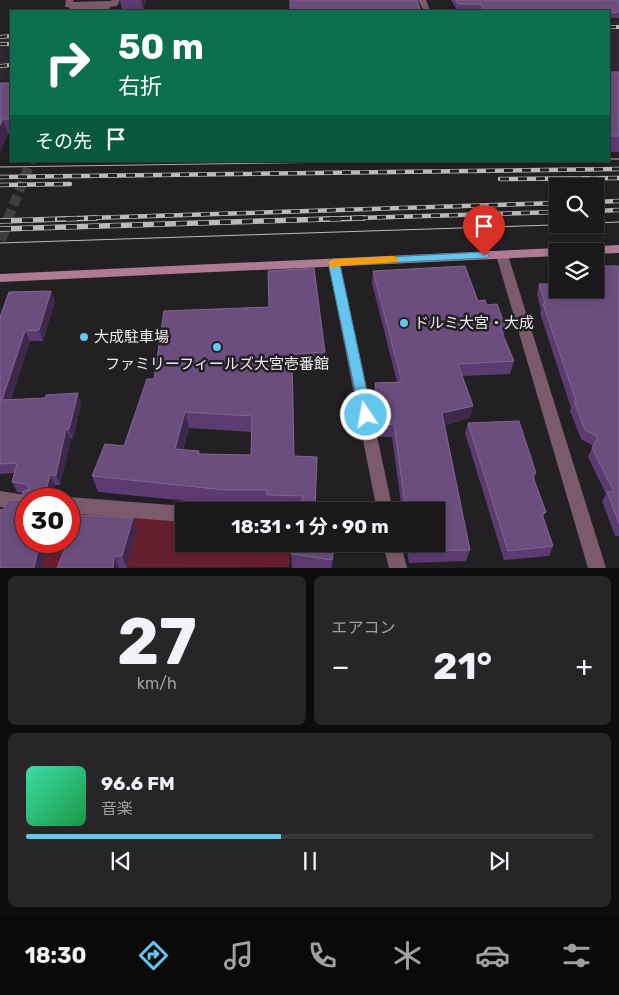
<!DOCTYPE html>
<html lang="ja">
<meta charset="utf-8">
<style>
:root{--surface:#1a181a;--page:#272527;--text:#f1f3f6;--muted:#9fa0a2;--line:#383739;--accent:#64c5ee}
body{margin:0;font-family:Rubik,"Noto Sans JP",sans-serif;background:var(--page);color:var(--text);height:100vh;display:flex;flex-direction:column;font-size:19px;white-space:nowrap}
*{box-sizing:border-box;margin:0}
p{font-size:16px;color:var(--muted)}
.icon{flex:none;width:28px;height:28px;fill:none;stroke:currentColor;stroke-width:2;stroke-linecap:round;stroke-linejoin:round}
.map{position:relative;height:568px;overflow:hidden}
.drawer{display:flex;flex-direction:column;gap:8px;padding:8px;background:#0e0d0e;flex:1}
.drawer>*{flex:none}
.top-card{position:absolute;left:10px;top:10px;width:600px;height:152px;border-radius:0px;box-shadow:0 2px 8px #0003,0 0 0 1px var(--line);background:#0b6e4f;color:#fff;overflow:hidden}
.fabs{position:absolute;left:549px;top:178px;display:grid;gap:10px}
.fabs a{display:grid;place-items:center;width:55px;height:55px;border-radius:0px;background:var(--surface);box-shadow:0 2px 8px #0003,0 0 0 1px var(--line);font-size:25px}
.speed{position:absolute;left:15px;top:488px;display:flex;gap:10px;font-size:25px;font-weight:700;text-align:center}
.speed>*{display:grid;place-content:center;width:65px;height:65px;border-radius:50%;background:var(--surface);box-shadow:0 2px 8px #0003,0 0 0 1px var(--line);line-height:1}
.speed .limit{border:8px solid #d22;background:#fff;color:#111}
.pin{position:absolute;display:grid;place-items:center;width:42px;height:42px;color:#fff;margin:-51px -21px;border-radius:50% 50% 50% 0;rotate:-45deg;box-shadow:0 0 5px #0007}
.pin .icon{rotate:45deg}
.me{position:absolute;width:55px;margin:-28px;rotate:348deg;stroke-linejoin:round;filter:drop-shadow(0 0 4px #0008)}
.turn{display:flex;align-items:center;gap:18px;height:105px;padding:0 25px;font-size:22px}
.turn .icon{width:65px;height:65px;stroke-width:2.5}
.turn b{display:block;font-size:35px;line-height:42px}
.then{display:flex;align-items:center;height:48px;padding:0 25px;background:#0003;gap:10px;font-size:19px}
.big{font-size:38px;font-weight:700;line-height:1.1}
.drawer .tile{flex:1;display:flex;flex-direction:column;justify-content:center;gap:8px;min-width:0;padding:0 18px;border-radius:8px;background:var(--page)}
.drawer .dial{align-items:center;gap:0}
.dial b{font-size:65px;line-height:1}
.song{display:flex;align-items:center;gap:15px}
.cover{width:60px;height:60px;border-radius:8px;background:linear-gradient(135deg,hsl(160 70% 55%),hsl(140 70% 35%))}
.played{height:5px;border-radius:2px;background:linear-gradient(90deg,var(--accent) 45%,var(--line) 45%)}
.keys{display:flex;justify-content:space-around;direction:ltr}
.heat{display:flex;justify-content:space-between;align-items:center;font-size:28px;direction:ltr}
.drawer .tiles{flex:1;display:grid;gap:8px;grid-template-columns:1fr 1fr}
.tile:last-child{grid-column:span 2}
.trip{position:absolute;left:175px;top:502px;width:270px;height:50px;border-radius:0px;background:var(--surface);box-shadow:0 2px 8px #0003,0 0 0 1px var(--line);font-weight:700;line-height:50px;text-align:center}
.tab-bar{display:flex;height:80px;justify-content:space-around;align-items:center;background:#0a0a0a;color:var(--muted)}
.tab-bar .icon{width:35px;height:35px}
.tab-bar .current{color:var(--accent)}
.tab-bar b{font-size:22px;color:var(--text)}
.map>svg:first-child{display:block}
.built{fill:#2f282e}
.green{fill:#651f2e}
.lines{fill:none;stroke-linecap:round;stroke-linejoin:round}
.secondary-tunnel-far1{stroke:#413e41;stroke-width:10;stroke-dasharray:10 5;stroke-linecap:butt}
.secondary-tunnel{stroke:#413e41;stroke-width:12;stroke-dasharray:12 6;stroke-linecap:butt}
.street{fill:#7b5b69;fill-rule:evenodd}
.secondary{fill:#ae7b92;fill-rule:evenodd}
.tram{stroke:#bbb9bb;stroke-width:1}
.rail-far2-casing{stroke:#bbb9bb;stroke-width:4}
.rail-far1-casing{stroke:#bbb9bb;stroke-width:4.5}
.rail-casing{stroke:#bbb9bb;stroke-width:5.5}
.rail-far2{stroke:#232023;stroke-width:2.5;stroke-dasharray:7;stroke-linecap:butt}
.rail-far1{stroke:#232023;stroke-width:3;stroke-dasharray:9;stroke-linecap:butt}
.rail{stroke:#232023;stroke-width:4;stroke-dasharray:11;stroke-linecap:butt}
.street-bridge{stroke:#7b5b69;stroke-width:8}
.wall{fill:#5b3b71;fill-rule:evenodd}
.shaded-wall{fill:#3e284c}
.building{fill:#6b4e7e;stroke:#7f6690;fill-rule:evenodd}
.route{fill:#64c5ee;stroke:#41809b}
.slow{fill:#f59e0b}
.poi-dot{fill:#64c5ee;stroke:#232023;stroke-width:2}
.labels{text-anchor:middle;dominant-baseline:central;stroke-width:5;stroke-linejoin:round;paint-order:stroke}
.poi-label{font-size:15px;fill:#eceaec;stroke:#232023;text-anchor:start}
</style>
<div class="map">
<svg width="619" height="568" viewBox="0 0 619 568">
<rect width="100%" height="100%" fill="#232023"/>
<g class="built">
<path d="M609,21H619V84L609,100Z"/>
<rect x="0" y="34" width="11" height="46"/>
</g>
<path class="green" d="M69,510L184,522V544H291L289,567L39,568L46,541H69Z"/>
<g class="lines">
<path class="secondary-tunnel-far1" d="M8,219L31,161"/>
<path class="secondary-tunnel" d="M0,240L9,218"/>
<g class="street">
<path d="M66,0H74L72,4H76V8L65,7Z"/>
<path d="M112,0H120L117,6L107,7L103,5Z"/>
<path d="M418,0H426L430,11H424Z"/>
<path d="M502,251L508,255L606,568H588L496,255Z"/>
<path d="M334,258L340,262L393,511H377L328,262Z"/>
<path d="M0,491L32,496L33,499H26V509L0,507Z"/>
<path d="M69,497L184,506L190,508L191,511H184V522L69,513V499H65Z"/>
<path d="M383,544H401L407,568H389Z"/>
</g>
<g class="secondary">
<path d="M619,245V253L595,254V251H574L580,247Z"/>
<path d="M558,248L563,251H558V256L0,282V274Z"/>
</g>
<g class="tram">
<path d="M609,159H619"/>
<path d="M0,167L411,161"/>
<path d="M595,223L619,222"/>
<path d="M0,243L583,224"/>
</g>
<g class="rail-far2-casing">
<g id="rail-far2">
<path d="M609,27H619"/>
<path d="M0,37L11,36"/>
<path d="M0,44H11"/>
<path d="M0,66L11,65"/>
</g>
</g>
<g class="rail-far1-casing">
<g id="rail-far1">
<path d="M0,177L619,169"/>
<path d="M500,179L619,178"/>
<path d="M0,185L70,184"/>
<path d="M595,202L619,201"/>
<path d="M595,211L619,210"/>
<path d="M57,219L558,203"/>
<path d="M323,219L558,212"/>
</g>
</g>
<g class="rail-casing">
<g id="rail">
<path d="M0,221L96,218"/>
<path d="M0,229L364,218"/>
</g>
</g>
<use href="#rail-far2" class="rail-far2"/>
<use href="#rail-far1" class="rail-far1"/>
<use href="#rail" class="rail"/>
<path class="street-bridge" d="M73,6L107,5"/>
</g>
<g class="wall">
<path d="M120,0H146L143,10H122Z"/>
<path d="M451,0H619V18H609V11H481L479,9L457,10Z"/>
<rect x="609" y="72" width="10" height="80"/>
<path d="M0,83H11V134H8L0,151Z"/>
<path d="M605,266H619V536H615L602,501L606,494L588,457L593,446L581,439L570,411L571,408L540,313L541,310L537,294L539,284L595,289Z"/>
<path d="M373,271L478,301L487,305L506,328L503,337L514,361L510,374L462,376L473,406L470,418L445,425L470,550L466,561L409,563L406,544H436V511H402L392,437H380L374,395L375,383L397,382L372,283Z"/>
<path d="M51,291L55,301L43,341H30L11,399L81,404L73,439H71L60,485H55L26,541H48L42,568L4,509L22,500V493L17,492L12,482L14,473L0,474V317Z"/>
<path d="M269,307L325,352V368L292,370L294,456L317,457L300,511L268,510V506L227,505L98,492L92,476L124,446L154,379ZM189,428L251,432V455L200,454L199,451L183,450Z"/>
<path d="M468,423L536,473L534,480L546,512L543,517L553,546L549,556L504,560L465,433Z"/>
<path d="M133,518L137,530L127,568H57Z"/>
<path d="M293,544H335L332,568H292L291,554Z"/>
</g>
<g class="shaded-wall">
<path d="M141,0H146L143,10Z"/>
<path d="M3,119L8,134L0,151V125Z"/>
<path d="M51,291L55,301L43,341L39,330Z"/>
<path d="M25,331L30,341L7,410L2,400Z"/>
<path d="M78,393L81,404L73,439L69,429Z"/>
<path d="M473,406L470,418L440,426L442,413Z"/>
<path d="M185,412L189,428L178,465L175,449Z"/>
<path d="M66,429L71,439L60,485L56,475Z"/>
<path d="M50,475L55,485L51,499H44Z"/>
<path d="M133,518L137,530L127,568L122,556Z"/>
<path d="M40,541H48L42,568H34Z"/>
<path d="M334,544H335V548L332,568H331Z"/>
<path d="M114,556L119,568H113Z"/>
</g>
<g class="building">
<path d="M290,0H417L421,11H290Z"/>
<path d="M455,0H619V12L609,13V11H485L480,4H458Z"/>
<rect x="609" y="72" width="10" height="64"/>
<path d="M0,83H11V119H3L0,125Z"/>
<path d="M595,264H603L605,266H619V523L607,492H614L592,448L598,437L585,430L574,401H576L543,304L545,303L539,284H558V289H595Z"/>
<path d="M465,266L478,301L485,300L487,305L497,304L506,328H500L514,361L458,364L473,406L442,413L470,550L411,551L410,544H436V511H406L394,424L381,425L375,383L402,382L373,271Z"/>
<path d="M314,268L325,352L292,354L294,456L317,457L315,511H300L303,496L267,495V490H225L92,476L105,444L124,446L147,379H154L164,311L269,307L268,271ZM185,412L252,416L251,455L198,454L199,451L175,449Z"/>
<path d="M51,291L39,330L25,331L2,400L45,398L46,395L78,393L69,429H66L56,475H50L44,499H26V541H40L34,568H0V510L4,509L7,500H22L23,491L29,490L27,484L12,482L17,463L0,464V317L9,292Z"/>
<path d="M519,421L536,473L532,474L546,512L542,514L553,546L508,551L468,423Z"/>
<path d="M79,515L133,518L122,556H114L113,568H57L68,541H69V539Z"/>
<path d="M293,544H334L332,560L291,554Z"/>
</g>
<path class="route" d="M484,252L487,253L489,256L487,258L340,265L372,415L370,419L366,421L361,419L328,262L330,260Z"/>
<path class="slow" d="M393,256L397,257L398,260L397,262L339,266L334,268L330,267L328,262L334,259Z"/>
<g class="poi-dot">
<circle cx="404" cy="323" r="5"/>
<circle cx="84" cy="337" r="5"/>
<circle cx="217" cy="347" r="5"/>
</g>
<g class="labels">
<g class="poi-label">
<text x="414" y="323">ドルミ大宮・大成</text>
<text x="94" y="337">大成駐車場</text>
<text x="217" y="364" text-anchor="middle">ファミリーフィールズ大宮壱番館</text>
</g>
</g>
</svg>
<div class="fabs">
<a><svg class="icon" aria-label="search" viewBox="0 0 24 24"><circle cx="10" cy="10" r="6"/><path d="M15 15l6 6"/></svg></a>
<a><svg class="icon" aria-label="layers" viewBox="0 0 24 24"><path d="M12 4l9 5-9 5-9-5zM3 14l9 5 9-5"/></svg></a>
</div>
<div class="speed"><div class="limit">30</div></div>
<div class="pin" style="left:484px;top:256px;background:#d93025"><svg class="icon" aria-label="arrive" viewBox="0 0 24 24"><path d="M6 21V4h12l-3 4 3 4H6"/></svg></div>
<svg class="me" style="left:366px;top:415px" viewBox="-20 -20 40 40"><circle r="17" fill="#64c5ee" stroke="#fff" stroke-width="3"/><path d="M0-11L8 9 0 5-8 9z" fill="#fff"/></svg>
<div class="trip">18:31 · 1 分 · 90 m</div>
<div class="top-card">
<div class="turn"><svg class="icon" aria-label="right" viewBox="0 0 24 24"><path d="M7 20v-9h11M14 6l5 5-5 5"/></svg><div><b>50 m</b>右折</div></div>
<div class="then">その先<svg class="icon" aria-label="arrive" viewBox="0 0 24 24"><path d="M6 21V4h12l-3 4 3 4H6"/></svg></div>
</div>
</div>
<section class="drawer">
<div class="tiles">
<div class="tile dial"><b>27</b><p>km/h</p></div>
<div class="tile"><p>エアコン</p>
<div class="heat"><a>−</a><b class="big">21°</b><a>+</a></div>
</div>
<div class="tile">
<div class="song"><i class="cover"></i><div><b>96.6 FM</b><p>音楽</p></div></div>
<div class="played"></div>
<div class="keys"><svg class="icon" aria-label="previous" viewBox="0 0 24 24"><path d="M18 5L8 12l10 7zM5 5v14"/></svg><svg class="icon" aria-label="pause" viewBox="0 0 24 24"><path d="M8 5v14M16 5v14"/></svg><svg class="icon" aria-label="next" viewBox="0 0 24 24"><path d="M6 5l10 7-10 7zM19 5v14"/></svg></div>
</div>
</div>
</section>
<nav class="tab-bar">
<b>18:30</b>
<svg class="icon current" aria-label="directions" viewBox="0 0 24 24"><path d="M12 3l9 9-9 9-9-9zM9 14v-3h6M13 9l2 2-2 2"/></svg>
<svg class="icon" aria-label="music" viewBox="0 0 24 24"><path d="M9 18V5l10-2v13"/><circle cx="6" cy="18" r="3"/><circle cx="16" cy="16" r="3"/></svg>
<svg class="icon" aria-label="phone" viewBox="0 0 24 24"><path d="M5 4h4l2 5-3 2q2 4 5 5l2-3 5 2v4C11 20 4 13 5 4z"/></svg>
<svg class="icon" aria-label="climate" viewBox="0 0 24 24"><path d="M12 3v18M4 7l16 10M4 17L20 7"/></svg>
<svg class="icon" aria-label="car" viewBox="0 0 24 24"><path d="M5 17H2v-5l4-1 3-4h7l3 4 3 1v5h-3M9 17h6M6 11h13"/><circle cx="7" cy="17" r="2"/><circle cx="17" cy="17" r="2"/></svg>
<svg class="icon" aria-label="filters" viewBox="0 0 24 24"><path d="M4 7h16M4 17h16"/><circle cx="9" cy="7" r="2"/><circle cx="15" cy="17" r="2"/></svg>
</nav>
